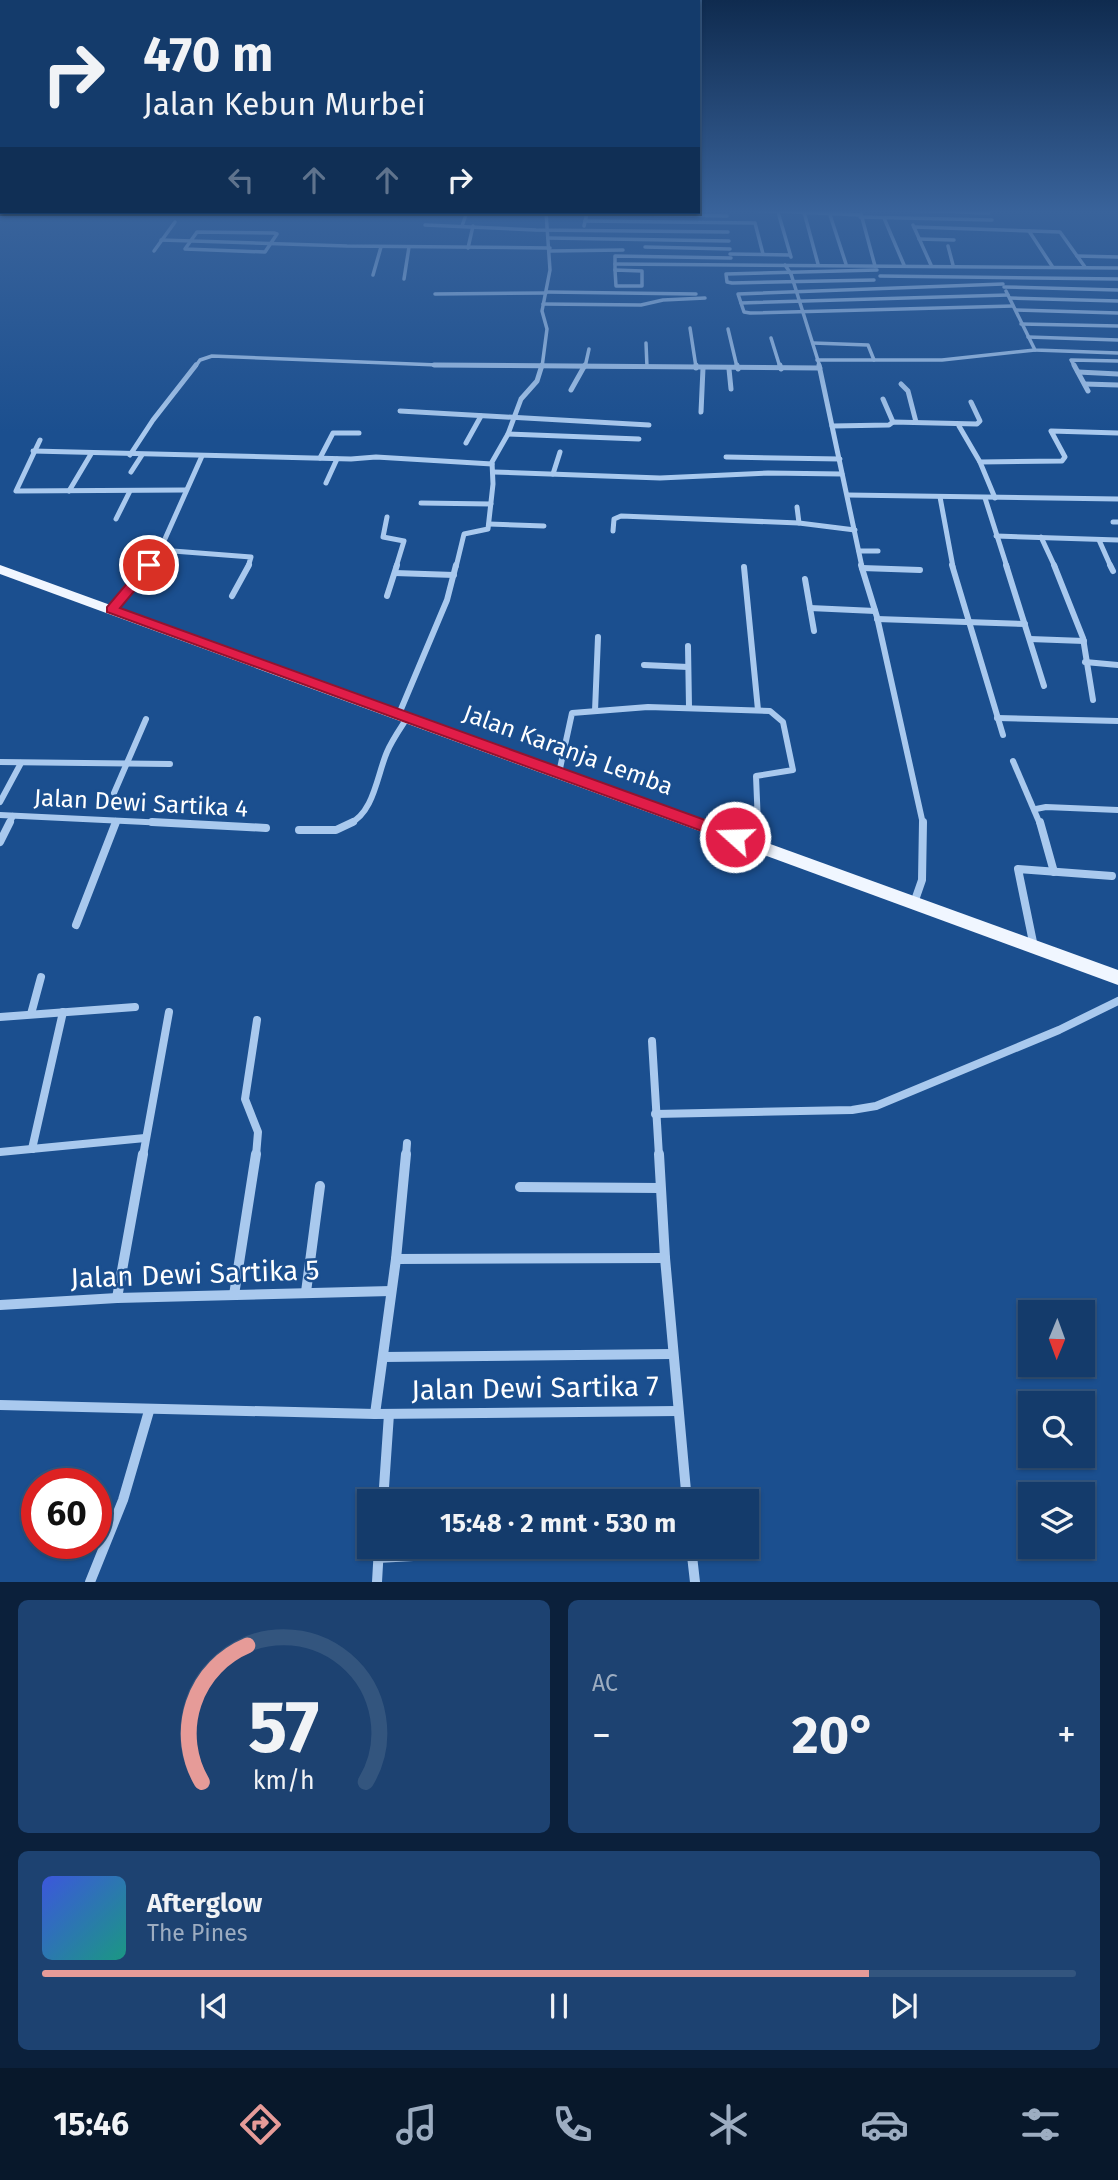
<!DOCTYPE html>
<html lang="id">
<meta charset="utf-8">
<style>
:root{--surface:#143b6b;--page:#1d4271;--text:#f1f3f6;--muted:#9dadc1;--line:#33557e;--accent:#e69b98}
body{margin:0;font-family:"Fira Sans",sans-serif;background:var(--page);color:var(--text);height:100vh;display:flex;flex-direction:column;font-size:26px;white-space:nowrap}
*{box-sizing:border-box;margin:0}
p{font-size:23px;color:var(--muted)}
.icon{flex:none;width:38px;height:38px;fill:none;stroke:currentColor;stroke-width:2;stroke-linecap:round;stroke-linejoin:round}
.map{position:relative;height:1582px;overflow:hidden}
.panel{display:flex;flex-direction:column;gap:18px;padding:18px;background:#0b203b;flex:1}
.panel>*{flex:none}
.top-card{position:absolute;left:0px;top:0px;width:700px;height:214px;box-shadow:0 2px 5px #0004,0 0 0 2px var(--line);background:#143b6b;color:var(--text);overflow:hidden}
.needle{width:46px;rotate:181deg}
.buttons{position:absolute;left:1018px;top:1300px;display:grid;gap:14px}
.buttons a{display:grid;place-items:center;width:77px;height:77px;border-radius:0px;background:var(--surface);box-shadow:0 2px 5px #0004,0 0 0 2px var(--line);font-size:35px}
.speed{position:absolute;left:21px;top:1468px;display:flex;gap:14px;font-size:35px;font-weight:700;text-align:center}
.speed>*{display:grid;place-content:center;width:91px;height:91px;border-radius:50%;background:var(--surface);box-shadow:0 2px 5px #0004,0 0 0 2px var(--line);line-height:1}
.speed .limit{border:10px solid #d22;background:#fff;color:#111}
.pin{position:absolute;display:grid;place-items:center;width:60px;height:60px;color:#fff;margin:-30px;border:4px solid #fff;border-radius:50%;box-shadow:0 2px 7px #0007}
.me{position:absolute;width:77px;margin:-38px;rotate:290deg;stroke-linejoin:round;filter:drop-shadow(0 0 5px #0008)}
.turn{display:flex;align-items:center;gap:24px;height:147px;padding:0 28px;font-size:32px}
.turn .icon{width:91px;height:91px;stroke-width:2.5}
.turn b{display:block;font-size:49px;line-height:60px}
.lanes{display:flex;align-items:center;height:66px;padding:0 28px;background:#0003;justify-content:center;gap:35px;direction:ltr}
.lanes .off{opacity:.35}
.big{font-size:52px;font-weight:700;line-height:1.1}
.panel .card{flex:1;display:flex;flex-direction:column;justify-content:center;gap:10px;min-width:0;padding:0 24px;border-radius:10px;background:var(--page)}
.panel .dial{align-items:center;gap:0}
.dial svg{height:182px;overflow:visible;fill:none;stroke:var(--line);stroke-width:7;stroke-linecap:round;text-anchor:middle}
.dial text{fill:var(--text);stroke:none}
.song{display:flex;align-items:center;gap:21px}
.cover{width:84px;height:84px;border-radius:10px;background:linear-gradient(135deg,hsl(230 70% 55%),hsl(170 70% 35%))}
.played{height:7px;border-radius:4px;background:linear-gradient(90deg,var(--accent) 80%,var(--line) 80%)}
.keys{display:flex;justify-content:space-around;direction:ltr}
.heat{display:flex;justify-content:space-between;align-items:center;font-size:38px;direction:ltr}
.panel .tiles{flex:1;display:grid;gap:18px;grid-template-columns:1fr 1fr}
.card:last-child{grid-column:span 2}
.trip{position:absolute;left:357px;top:1489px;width:402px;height:70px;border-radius:0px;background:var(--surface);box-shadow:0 2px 5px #0004,0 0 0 2px var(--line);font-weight:700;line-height:70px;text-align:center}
.dock{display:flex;height:112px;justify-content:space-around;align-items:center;background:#08182b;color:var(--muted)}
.dock .icon{width:49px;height:49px}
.dock .active{color:var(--accent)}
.dock b{font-size:32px;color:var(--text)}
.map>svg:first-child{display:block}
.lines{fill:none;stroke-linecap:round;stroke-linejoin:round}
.minor-far4{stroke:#a9c9ee;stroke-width:3.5}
.minor-far3{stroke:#a9c9ee;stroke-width:5}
.minor-far2{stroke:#a9c9ee;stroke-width:6}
.minor-far1{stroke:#a9c9ee;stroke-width:8}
.minor{stroke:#a9c9ee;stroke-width:10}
.primary{fill:#f0f6ff;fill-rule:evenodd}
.route{fill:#e11d48;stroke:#92132f;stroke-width:2}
.labels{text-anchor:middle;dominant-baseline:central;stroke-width:5;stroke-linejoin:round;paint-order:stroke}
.street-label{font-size:24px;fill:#fff;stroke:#1b4f8f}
.near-street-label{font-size:28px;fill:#fff;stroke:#1b4f8f}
</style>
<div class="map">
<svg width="1118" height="1582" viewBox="0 0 1118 1582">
<rect width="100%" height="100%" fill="#1b4f8f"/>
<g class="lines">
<g class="minor-far4">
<path d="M749,210L861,215"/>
<path d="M905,210L989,213"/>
<path d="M778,212L791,257"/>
<path d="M804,212L818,264"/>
<path d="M861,214L875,266"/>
<path d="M830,215L846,264"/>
<path d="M860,217L992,220"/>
<path d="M884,218L904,265"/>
<path d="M585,221L755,223L763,254"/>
<path d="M425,225L536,230L728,232"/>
<path d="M913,225L931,265"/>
<path d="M462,226L467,212"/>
<path d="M584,226L587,213L727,216"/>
<path d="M914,227L1060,232L1085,267"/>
<path d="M1029,231L1052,266"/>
<path d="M197,232L274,233L277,234L265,252L185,249Z"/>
<path d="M548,238L729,241"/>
<path d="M919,239L954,240"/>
<path d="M161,240L347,246L550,248"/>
<path d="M948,246L953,265"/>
<path d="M645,247L730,249"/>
<path d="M468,248L473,226"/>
<path d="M154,251L175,222"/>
<path d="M550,251L623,250"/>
<path d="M730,254L790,255"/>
<path d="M1077,256L1118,257"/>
<path d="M615,264L1118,268"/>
<path d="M785,265L791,274L820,367"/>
<path d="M615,270L642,271V286H616Z"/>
<path d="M615,270V256L731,258"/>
<path d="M373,275L381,247"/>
<path d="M880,276L1118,279"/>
<path d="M404,279L409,247"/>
<path d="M874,280L732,283L727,282L726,274L877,270"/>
<path d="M1003,284L738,294L744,312L750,313L1013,306"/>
<path d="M1004,287L1118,290"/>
<path d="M1006,291L1035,350L1118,353"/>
<path d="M547,292L696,294"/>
<path d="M435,294L546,293"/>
<path d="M1010,298L1118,301"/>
<path d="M741,303L1008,295"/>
<path d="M543,304L641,305L663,300L705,298"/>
<path d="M1016,310L1118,313"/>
<path d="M1021,324L1118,326"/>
<path d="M690,328L696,367"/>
<path d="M728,329L737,367"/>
<path d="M1028,337L1118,340"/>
<path d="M771,338L780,367"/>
<path d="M646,343L647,367"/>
<path d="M813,343L868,345L874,360"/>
<path d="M817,360H942L1035,350"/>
<path d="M195,367L200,360L212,356L438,365L643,367"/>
<path d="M542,367L547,329L542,311L550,270L546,212"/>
<path d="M585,367L589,349"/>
<path d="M1075,367L1071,360L1118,361"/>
</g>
<g class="minor-far3">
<path d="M434,365L820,368"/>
<path d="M696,365V368"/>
<path d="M737,365L738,369"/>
<path d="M780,365L781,369"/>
<path d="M819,365L862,567"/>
<path d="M1074,365L1088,391"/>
<path d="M729,369L731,389"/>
<path d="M1078,372L1118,374"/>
<path d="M901,384L908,391L916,422"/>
<path d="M1085,384L1118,385"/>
<path d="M571,390L585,365"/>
<path d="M883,399L893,422"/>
<path d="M400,411L649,425"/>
<path d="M701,412L703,368"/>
<path d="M832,426L889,425L893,422L977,424L980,421L971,402"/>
<path d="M959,426L980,462L1062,461L1065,457L1051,431L1118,433"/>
<path d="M508,434L639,439"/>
<path d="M40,440L16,491L185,490"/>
<path d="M466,443L481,416"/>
<path d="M33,451L351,459L376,457L492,464"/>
<path d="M130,455L153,420L196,365"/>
<path d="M726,457L840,459"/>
<path d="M320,458L333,433H359"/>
<path d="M980,462L995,498"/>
<path d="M131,472L142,455"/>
<path d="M494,472L660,478L768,473L842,474"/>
<path d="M553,474L560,452"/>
<path d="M326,483L337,459"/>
<path d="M69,491L91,454"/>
<path d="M848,495L1118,499"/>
<path d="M940,497L953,567"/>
<path d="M985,498L1007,567"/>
<path d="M421,503L491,504"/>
<path d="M797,507L799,523"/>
<path d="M387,517L383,537L404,541L396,567"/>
<path d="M116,519L130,491"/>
<path d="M1113,522H1118"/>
<path d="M489,524L544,526"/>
<path d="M613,531L614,519L621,516L799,523L855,530"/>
<path d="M996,536L1118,540"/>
<path d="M1041,537L1055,567"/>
<path d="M1099,540L1111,567"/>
<path d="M160,550L251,557L248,567"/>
<path d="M859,551H878"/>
<path d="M147,567L160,550L202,456"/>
<path d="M456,567L464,534L488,529L493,484L492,462L508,434L521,399L537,381L542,365"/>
</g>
<g class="minor-far2">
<path d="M861,565L877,617L923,824"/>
<path d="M952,565L1003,735"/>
<path d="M1006,565L1044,686"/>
<path d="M1054,565L1083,638L1093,700"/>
<path d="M1110,565L1113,571"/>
<path d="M744,567L758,710"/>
<path d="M862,568L920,570"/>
<path d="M395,573L454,575"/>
<path d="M805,579L814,631"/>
<path d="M232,596L249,565"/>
<path d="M387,596L397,565"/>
<path d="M810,608L875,611"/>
<path d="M112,610L148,565"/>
<path d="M877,619L1025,624"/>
<path d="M1030,639L1084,641"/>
<path d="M688,646L689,707"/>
<path d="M1085,662L1118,665"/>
<path d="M644,665L688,667"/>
<path d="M595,711L598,637"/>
<path d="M399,714L447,600L456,565"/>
<path d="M997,718L1118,721"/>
<path d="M1013,761L1040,824"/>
<path d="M0,762L170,764"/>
<path d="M559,773L572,713L648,707L770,711L783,722L793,770L756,776L758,824"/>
<path d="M114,793L146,719"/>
<path d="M0,802L21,763"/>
<path d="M1036,809L1046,807L1118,810"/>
<path d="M0,815L187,824"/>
<path d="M9,824L13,816"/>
<path d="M349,824C374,813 377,775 387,752C392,740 400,729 407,718"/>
</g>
<g class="minor-far1">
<path d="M152,822L266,828"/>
<path d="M758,822L759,846"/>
<path d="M1040,822L1054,872"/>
<path d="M299,830H336L353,822"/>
<path d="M0,842L10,822"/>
<path d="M914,903L922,880L923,822"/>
<path d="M76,925L116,822"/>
<path d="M1034,947L1018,869L1112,876"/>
<path d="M31,1014L41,977"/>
<path d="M0,1017L135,1007"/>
<path d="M652,1041L659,1156"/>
<path d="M655,1114L852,1110L876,1106L1059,1030L1118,1001"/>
<path d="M32,1149L63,1012"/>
<path d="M0,1152L145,1138"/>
<path d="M143,1156L169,1012"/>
<path d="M256,1156L258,1132L245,1099L257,1020"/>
<path d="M406,1156L407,1143"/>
</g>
<g class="minor">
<path d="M659,1154L665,1258L687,1502"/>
<path d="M520,1187L660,1188"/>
<path d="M396,1259L665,1258"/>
<path d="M306,1292L320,1186"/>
<path d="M234,1295L256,1154"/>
<path d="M117,1298L143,1154"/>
<path d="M0,1305L117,1298L391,1291"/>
<path d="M383,1357L672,1354"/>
<path d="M0,1405L375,1414L678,1411"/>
<path d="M375,1414L396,1259L406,1154"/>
<path d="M383,1502L389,1414"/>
<path d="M691,1547L695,1582"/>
<path d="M378,1558L570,1547"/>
<path d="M90,1582L123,1500L149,1411"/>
<path d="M377,1582L379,1547"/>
</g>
<path class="primary" d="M0,565L1118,970V985L0,574Z"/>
</g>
<linearGradient id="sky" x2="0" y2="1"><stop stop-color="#0f2b4f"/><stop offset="0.49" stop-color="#39639b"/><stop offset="1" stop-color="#39639b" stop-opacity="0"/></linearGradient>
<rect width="1118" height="432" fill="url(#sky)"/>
<path class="route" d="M149,561L156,565L120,608L741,833L743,837L735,842L729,841L107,612V607L145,562Z"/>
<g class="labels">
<g class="street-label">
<text transform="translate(568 750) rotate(20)">Jalan Karanja Lemba</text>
<text transform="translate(141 803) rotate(3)">Jalan Dewi Sartika 4</text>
</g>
<g class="near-street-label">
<text transform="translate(195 1274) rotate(-2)">Jalan Dewi Sartika 5</text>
<text transform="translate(535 1388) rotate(-1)">Jalan Dewi Sartika 7</text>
</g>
</g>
</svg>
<div class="buttons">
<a><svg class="needle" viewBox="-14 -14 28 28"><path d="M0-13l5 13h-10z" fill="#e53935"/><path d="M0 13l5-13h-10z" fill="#9dadc1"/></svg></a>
<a><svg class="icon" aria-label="search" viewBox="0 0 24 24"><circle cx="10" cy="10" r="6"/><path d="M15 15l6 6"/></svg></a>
<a><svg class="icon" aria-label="layers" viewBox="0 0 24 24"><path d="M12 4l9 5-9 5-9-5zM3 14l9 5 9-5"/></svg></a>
</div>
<div class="speed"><div class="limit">60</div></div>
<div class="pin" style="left:149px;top:565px;background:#d93025"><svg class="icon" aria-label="arrive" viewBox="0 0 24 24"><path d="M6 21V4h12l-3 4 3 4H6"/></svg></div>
<svg class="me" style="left:735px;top:837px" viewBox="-20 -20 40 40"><circle r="17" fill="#e11d48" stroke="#fff" stroke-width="3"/><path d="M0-11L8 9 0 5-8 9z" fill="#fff"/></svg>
<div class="trip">15:48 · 2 mnt · 530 m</div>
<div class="top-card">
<div class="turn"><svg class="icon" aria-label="right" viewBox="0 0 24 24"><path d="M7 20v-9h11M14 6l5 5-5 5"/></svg><div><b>470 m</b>Jalan Kebun Murbei</div></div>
<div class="lanes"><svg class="icon off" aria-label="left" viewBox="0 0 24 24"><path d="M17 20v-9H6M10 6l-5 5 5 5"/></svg><svg class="icon off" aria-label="ahead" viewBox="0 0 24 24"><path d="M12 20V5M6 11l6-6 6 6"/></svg><svg class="icon off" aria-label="ahead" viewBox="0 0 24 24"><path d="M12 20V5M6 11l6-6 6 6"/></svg><svg class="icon" aria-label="right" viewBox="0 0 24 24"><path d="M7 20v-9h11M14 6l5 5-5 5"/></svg></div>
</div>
</div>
<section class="panel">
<div class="tiles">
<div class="card dial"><svg viewBox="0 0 100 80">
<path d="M14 69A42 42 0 1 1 86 69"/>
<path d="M14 69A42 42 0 0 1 34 9" stroke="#e69b98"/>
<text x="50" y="56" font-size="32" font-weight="700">57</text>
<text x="50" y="72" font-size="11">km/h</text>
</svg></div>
<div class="card"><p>AC</p>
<div class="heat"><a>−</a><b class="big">20°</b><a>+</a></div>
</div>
<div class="card">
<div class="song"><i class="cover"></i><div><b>Afterglow</b><p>The Pines</p></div></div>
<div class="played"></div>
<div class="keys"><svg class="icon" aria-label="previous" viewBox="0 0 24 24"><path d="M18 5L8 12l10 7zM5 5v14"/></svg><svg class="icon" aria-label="pause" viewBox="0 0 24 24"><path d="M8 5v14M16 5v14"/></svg><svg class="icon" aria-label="next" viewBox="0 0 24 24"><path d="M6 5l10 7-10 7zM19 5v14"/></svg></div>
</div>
</div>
</section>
<nav class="dock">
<b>15:46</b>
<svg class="icon active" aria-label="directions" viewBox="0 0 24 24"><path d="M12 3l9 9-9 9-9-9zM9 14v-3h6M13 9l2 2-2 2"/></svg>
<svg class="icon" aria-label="music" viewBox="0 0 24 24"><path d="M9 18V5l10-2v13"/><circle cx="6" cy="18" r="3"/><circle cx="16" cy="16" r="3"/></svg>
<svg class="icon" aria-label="phone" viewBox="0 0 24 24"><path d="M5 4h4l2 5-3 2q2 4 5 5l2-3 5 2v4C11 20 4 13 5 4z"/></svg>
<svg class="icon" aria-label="climate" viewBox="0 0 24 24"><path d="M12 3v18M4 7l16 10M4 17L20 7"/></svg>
<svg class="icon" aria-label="car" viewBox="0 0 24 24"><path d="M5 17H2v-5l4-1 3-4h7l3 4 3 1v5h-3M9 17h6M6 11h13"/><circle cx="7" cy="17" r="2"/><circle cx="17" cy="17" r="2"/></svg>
<svg class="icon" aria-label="filters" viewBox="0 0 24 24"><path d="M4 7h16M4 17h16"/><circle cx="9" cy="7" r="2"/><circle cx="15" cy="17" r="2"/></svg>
</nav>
